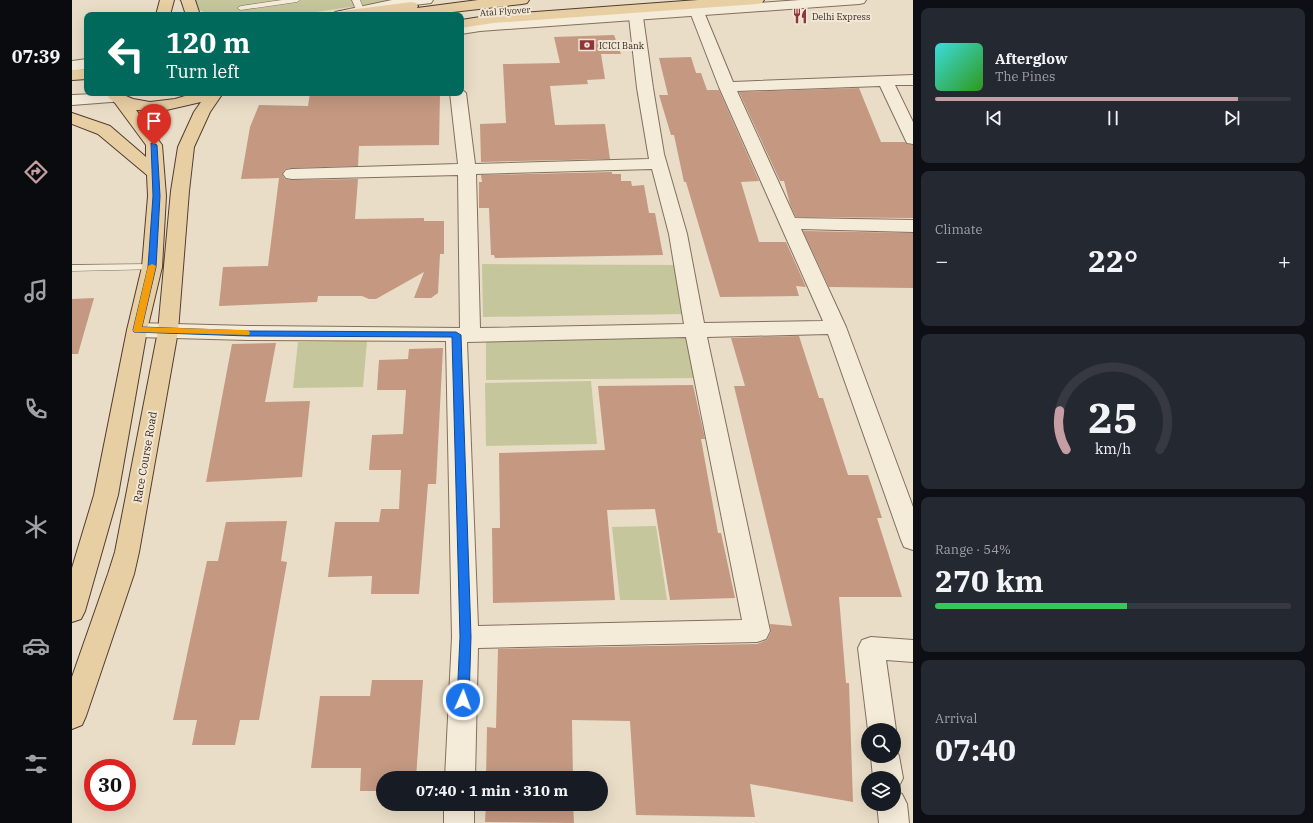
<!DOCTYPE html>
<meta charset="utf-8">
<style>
:root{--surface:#171b24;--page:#242831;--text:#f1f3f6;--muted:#9ea1a6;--line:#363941;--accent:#c49ea2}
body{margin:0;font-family:"IBM Plex Serif",serif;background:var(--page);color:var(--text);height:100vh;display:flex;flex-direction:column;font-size:15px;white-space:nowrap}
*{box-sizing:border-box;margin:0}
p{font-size:13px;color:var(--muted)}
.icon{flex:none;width:22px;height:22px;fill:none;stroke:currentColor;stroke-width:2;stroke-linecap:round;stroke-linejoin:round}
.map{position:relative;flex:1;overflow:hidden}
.panel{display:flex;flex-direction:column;gap:8px;padding:8px;background:#0d0f14;width:400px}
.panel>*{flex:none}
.guide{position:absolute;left:12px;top:12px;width:380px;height:84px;border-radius:8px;box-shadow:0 4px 16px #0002;background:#00695c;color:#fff;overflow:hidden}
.tools{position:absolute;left:789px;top:723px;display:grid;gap:8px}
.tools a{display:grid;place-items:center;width:40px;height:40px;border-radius:50%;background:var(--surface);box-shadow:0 4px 16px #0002;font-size:20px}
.speed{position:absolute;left:12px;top:759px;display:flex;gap:8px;font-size:20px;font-weight:700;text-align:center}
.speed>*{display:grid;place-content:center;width:52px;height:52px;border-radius:50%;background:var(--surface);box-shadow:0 4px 16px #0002;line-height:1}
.speed .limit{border:6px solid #d22;background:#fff;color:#111}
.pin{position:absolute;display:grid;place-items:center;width:34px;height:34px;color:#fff;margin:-41px -17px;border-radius:50% 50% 50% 0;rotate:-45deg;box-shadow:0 0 4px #0007}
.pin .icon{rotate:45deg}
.me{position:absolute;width:44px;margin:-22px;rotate:2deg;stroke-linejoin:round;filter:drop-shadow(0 0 3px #0008)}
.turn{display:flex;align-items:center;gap:14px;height:84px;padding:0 16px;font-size:18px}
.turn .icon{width:52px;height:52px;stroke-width:2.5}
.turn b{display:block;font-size:28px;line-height:34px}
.big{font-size:30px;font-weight:700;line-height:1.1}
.panel .card{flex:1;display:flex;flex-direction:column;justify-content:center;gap:6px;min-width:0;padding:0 14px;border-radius:8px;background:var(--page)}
.panel .dial{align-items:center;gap:0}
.dial svg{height:104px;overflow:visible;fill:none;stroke:var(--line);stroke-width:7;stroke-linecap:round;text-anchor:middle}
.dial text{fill:var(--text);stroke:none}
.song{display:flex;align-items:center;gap:12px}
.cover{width:48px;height:48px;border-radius:6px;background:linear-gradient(135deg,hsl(180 70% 55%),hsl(110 70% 35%))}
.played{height:4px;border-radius:2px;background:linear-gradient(90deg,var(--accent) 85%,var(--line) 85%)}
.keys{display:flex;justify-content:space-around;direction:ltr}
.heat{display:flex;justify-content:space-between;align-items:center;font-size:22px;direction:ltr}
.charge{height:6px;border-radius:3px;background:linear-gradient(90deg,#34c759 54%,var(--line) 0)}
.trip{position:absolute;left:304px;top:771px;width:232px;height:40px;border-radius:20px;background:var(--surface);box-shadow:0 4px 16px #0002;font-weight:700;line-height:40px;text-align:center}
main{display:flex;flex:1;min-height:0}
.tabs{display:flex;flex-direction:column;width:72px;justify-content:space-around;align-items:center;background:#090b0e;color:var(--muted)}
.tabs .icon{width:28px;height:28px}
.tabs .selected{color:var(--accent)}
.tabs b{font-size:18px;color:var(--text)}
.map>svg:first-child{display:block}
.green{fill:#c5c69c}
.building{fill:#c49881}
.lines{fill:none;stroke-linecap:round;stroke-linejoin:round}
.service-casing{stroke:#836f5e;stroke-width:1}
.minor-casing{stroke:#836f5e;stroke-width:2}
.tertiary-casing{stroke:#836f5e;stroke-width:2}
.primary-casing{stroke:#513e32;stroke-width:2}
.service{fill:#f5ebd9;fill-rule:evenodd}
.minor{fill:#f5ebd9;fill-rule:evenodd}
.tertiary{fill:#f5ebd9;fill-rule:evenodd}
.primary{fill:#e8cea3;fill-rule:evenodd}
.route{fill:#1a73e8;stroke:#114b97}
.slow{fill:#f59e0b}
.labels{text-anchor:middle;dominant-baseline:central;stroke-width:4;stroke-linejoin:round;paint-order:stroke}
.far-street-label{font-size:9px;fill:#352920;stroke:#f2e7d5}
.far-poi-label{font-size:9px;fill:#352920;stroke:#f2e7d5;text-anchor:start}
.street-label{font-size:11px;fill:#352920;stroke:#f2e7d5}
</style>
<main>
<nav class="tabs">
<b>07:39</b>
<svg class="icon selected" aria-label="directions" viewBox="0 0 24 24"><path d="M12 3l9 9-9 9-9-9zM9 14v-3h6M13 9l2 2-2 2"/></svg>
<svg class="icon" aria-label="music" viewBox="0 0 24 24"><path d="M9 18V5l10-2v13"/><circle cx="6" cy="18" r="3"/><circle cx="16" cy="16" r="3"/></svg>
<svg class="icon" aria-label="phone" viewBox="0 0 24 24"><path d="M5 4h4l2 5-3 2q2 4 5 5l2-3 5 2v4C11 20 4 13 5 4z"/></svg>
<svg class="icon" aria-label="climate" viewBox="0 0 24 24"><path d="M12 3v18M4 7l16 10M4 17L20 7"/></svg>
<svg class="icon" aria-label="car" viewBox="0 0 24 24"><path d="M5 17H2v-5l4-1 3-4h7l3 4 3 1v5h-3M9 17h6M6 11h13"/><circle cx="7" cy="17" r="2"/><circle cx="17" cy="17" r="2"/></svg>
<svg class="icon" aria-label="filters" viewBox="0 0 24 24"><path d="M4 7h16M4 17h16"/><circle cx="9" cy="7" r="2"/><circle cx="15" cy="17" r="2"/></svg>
</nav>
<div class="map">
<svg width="841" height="823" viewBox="0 0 841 823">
<rect width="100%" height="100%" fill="#e9ddc7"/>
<g class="green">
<path d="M106,0H325L224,15H138Z"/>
<path d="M410,264L603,265L613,314L411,317Z"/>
<path d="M617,332L625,378L414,380V337Z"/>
<path d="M295,341L291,387L221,388L226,342Z"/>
<path d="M519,381L525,444L414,446L413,383Z"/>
<path d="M584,526L595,600H548L540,527Z"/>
</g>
<g class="building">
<path d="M542,35L549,54H529L533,79L515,80L516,84L478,86L483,125L533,124L538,159L409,162L408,124L434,123L431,64L488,63L482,37Z"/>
<path d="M619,57L624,73H629L635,90H647L687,181L669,182L687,242H714L734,287L724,286L727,296L648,297L614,182H612L602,135H599L587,95H596L587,58Z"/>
<path d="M787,88L809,142H833L835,144L841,145V218L724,217L718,204L712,181H708L667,92Z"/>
<path d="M238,93H368L367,145L287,146L286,166L220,168L213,169L210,174L213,179L220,180L286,179L283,219L352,218V221H372V254H368L366,293L359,298H342L352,272L304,299H297L290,296H246L245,302L147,306L151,267L196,266L207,178L169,179L178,127L187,105L236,106Z"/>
<path d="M540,172V174H549V181H559L560,186L572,185L577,213H583L591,255L423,258L422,255H419L417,208H407V182H410L409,175Z"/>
<path d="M731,231L841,233V288L757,287Z"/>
<path d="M22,298L6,354H0V299Z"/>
<path d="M727,336L747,398H751L776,475H796L810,518H805L830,597H767L774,683H777L781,802L678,784L683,817L564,815L558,721L500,720L501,778H414L415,727L424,728L426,649L685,644L695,640L699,632L698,624L720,626L662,386H673L659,338Z"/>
<path d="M204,343L193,402L238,401L230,477L134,482L160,344Z"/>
<path d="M371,348L364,484H356L347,594H299L300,576L256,577L263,522H307L309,509H327L329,470H297L300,435L331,434L334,390H305L307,360L336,359L337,349Z"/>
<path d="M621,385L633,439H629L646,533H649L663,598L598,600L583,509L535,510L543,600L421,603L420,528H428L427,453L533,450L526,386Z"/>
<path d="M215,521L209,561L215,562L187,720H168L163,745H120L125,720H101L135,561H146L154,522Z"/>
<path d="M300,680H351L344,778H311V791H288L289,768H239L248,696H298Z"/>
<path d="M414,804H501L502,823L413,822Z"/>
</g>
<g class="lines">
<g class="service-casing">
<g id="service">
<path d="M210,0H228L225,2L169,10L165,8L169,6Z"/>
<path d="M280,0H288L292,10L291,12H285Z"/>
<path d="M85,264L90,267L88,269L0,271V265Z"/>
</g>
</g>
<g class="minor-casing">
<g id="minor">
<path d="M625,8L630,9L632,12L661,82L841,75V85H823L841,122V144L835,143L833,139L808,86L665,91L723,218L841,220V232L729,229L774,327L841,507V550L832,547L829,540L756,334L635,337L698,631L694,639L685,642L406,648L403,778H373L380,637L374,341L176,340L65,337L58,335L55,330L58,325L65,323L176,326L388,328L386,175L220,179L214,178L211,174L214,170L220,169L386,164L378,93H389V89L394,93L403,164L577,159L565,88L557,17L559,14L564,13L569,14L571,17L581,88L592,154L615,234L632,323L751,321L647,87L618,12L620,9ZM580,169L597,234L612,324L408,328L404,174ZM614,337L670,620L406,626L395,342Z"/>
<path d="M799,637L841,640V662L814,660L824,730L822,735V730H796L786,648L790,640Z"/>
<path d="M822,746L827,756L831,778L826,788L822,789V778H801L799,756H822Z"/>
<path d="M822,791L830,794L835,804L837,823H807L805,804H822Z"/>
<rect x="372" y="804" width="30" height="19"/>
</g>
</g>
<g class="tertiary-casing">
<g id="tertiary">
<path d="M320,0H361L359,3L326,7L289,15H261L263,12Z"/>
<path d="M728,0H794L792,3L787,4L408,31L389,34V26L408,23Z"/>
<path d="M15,59V69L0,71V61Z"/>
<path d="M46,93L52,95L54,98L52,101L0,105V95Z"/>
</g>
</g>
<g class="primary-casing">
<g id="primary">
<path d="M88,0H102L98,15H84Z"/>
<path d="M109,0H123L128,15H114Z"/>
<path d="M406,0H457L455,3L450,4L354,15H318L319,13L307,15H263L265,12L270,11L339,2L344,3L346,6L345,8Z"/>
<path d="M626,0H692L690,3L685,4L421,23L389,28V20L421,15Z"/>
<path d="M15,69V79L0,80V70Z"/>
<path d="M47,93L61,99L78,102L103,99L123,93H151L138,112L122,147L117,191L106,331L67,552L62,574L14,716L10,725L0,729V677L36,574L43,552L86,331L99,191L106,147L122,112L129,102L90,111L64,110L90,145L94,196L90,267L75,330L46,495L13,611L9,619L0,622V568L22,495L55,330L70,267L76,196L75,175L26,134L0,124V113L38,126L74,157V145L43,103L36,97L38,94Z"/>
</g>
</g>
<use href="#service" class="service"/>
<use href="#minor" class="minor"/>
<use href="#tertiary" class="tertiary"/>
<use href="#primary" class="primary"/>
</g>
<path class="route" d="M79,143L85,145L88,196L84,267L70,327L176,331L384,332L389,335L399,637L397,700L395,703L391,705L387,703L385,700L388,637L380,337L176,336L62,332L61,330L76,267L81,196Z"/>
<path class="slow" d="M80,264L84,266L70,327L174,330L177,331L178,333L177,335L62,332L61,330L76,266Z"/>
<defs>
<g id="restaurant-bare" transform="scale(1.2)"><path d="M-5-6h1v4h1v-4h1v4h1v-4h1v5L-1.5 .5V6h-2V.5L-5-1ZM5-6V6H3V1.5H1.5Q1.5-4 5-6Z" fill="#8c353c" stroke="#f2e7d5" stroke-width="2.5" paint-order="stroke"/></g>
<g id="bank-bare" transform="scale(1.2)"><path d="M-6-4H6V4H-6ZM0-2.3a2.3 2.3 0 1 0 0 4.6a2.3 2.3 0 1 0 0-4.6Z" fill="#8c353c" stroke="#f2e7d5" stroke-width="2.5" paint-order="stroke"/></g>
</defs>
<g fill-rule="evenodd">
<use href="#restaurant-bare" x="728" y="16"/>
<use href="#bank-bare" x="515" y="45"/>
</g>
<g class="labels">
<g class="far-street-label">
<text transform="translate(433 11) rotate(-4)">Atal Flyover</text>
</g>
<g class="far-poi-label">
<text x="740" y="16">Delhi Express</text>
<text x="527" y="45">ICICI Bank</text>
</g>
<g class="street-label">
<text transform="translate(73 457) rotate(-80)">Race Course Road</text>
</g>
</g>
</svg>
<div class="tools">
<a><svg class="icon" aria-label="search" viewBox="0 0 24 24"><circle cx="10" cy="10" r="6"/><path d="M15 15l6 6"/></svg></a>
<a><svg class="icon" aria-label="layers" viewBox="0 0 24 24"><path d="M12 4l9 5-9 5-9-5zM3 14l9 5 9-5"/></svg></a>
</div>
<div class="speed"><div class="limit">30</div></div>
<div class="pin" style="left:82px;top:145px;background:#d93025"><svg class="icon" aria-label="arrive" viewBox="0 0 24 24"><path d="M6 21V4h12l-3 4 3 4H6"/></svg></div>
<svg class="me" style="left:391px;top:700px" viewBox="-20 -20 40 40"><circle r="17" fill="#1a73e8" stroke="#fff" stroke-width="3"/><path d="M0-11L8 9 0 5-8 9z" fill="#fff"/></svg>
<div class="trip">07:40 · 1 min · 310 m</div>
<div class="guide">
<div class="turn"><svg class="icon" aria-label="left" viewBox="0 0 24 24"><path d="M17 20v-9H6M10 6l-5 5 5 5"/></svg><div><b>120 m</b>Turn left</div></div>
</div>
</div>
<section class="panel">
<div class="card">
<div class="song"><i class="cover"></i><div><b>Afterglow</b><p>The Pines</p></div></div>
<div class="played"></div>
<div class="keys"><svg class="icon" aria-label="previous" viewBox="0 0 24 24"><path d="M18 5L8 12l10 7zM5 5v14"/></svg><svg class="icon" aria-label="pause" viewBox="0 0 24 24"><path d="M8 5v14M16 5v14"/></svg><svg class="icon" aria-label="next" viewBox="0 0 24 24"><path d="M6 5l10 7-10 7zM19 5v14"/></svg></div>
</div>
<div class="card"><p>Climate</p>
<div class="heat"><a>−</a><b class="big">22°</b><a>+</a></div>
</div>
<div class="card dial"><svg viewBox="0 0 100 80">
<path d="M14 69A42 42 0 1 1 86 69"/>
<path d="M14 69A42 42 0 0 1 9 39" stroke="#c49ea2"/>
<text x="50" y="56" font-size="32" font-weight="700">25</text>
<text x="50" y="72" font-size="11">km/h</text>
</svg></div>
<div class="card"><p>Range · 54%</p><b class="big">270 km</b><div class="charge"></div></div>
<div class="card"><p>Arrival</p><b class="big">07:40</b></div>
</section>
</main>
